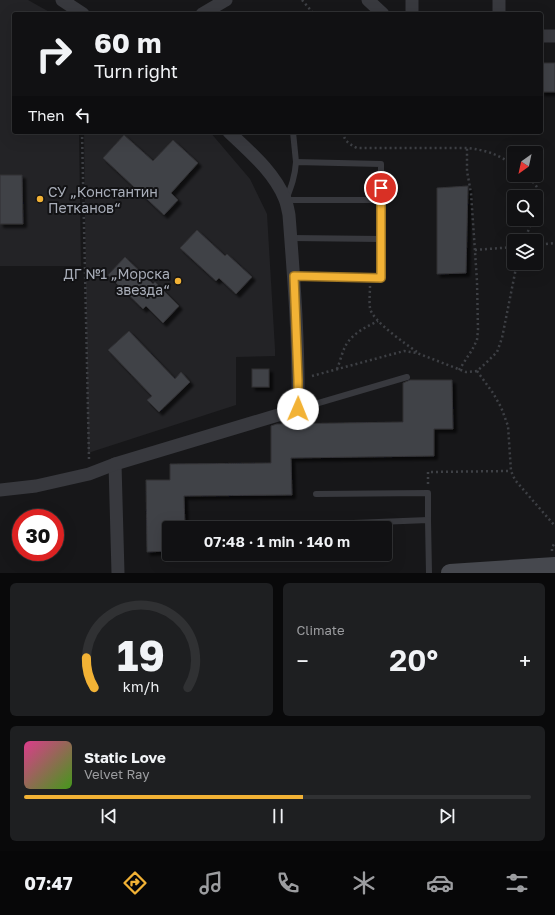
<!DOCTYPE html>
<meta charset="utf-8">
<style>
:root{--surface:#111113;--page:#1e1f21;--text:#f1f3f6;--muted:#9c9da0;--line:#303133;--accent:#f2b235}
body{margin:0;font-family:"Golos Text",sans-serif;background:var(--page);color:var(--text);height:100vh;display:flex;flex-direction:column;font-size:15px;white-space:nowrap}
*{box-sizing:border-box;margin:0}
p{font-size:13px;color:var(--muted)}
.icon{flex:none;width:22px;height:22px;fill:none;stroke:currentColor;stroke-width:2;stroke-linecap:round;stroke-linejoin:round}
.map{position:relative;height:573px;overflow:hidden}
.sheet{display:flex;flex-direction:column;gap:10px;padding:10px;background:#09090a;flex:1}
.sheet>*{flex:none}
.top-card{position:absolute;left:12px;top:12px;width:531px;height:122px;border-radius:4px;box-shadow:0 4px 16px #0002,0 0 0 1px var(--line);background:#111113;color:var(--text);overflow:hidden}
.needle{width:26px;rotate:213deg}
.fabs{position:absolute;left:507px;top:146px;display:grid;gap:8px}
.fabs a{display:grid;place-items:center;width:36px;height:36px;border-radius:4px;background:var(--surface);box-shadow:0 4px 16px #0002,0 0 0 1px var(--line);font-size:20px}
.speed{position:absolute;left:12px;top:509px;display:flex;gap:8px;font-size:20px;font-weight:700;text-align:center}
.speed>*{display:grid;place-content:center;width:52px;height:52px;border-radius:50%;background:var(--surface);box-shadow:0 4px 16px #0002,0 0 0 1px var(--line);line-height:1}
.speed .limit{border:6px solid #d22;background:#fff;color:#111}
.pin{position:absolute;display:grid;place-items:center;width:34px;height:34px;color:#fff;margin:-17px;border:2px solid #fff;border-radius:50%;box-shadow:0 1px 4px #0007}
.me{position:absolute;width:44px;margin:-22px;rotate:1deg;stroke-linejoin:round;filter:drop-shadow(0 0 3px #0008)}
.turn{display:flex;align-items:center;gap:14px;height:84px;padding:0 16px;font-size:18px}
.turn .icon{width:52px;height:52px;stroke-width:2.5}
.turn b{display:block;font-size:28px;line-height:34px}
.then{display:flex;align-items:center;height:38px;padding:0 16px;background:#0003;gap:8px;font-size:15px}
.big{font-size:30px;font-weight:600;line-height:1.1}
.sheet .card{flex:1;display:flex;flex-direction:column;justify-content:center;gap:6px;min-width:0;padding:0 14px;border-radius:6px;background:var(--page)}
.sheet .dial{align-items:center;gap:0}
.dial svg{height:104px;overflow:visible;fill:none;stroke:var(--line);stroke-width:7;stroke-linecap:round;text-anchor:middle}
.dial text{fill:var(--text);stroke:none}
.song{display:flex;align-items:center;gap:12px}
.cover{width:48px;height:48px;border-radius:6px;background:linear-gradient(135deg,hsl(330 70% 55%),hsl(100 70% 35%))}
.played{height:4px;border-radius:2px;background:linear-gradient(90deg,var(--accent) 55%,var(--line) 55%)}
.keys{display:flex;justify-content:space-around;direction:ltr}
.heat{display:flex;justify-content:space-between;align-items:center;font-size:22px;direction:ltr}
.sheet .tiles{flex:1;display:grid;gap:10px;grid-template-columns:1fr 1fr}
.card:last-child{grid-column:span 2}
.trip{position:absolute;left:162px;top:521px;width:230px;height:40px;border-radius:4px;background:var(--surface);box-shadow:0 4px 16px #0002,0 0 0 1px var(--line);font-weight:600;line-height:40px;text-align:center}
.dock{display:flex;height:64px;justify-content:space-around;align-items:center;background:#070708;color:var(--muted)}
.dock .icon{width:28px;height:28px}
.dock .on{color:var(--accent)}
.dock b{font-size:18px;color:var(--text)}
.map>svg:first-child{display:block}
.built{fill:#232326}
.building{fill:#414246;stroke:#313135;filter:url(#shadow)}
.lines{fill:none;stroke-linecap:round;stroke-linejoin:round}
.path{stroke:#3e4045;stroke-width:2.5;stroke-dasharray:2 3;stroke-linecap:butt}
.lane{stroke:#38393e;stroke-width:6}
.street{stroke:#38393e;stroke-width:13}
.secondary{stroke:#46484e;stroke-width:18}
.route-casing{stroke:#9d7422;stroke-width:10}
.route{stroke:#f2b235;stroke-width:7}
.poi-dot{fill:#f2b235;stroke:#121214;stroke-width:1.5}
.labels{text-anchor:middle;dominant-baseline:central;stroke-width:4;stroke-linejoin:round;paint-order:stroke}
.poi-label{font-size:14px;fill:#a9aeb9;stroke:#121214;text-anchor:start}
</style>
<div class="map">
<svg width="555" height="573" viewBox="0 0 555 573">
<defs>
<filter id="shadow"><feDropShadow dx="3.5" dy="3.5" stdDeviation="1" flood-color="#0009"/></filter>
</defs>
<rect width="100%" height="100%" fill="#171719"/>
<g class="built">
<path d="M0,0H28L53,14H14V132H79L81,266H0Z"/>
<path d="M84,132H210L250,179L267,214L275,349V356L236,357V405L88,453Z"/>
</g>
<g class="building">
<rect x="541" y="63" width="14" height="29"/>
<path d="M124,135L153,161L173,140L198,163L171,193L178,200L164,215L103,158Z"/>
<path d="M0,175H22L23,224H0Z"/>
<path d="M468,186L466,273L437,274V188Z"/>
<path d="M197,230L225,256L227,254L252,277L236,294L219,278L216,281L180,248Z"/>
<path d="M125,257L153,284L155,282L179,306L163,323L146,306L143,309L108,275Z"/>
<path d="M129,331L175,379L181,372L190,382L159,412L147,400L152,396L108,350Z"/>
<rect x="252" y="369" width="17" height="18"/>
<path d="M410,380H452L453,429H434V456L291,458L292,495L184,496L185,528H169V551L147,552L146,480H170V464L271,463V426L277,424L403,422V383Z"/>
</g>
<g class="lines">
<g class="path">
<path d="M302,0L314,14"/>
<path d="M82,132L89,459"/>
<path d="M343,132C344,141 349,144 357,148H467C485,150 499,154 514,166"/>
<path d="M525,175C540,187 544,195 536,213"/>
<path d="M524,241L533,219"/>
<path d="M536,245L555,243"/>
<path d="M475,250L514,247"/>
<path d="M370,286C370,293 369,301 370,308C372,321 406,344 417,352"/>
<path d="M337,369C340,362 342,352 346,345C353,333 366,327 378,321"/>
<path d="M459,370L472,350L477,340L478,330L477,281L471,193L467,171V148"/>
<path d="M477,371L493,393L501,407L508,426L511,471L515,480L555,526"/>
<path d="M312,376L404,351L417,353L466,372L477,371L486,363L497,352L502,338L517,263"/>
<path d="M428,484V472L511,471"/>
<path d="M552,551V548L555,542"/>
</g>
<g class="lane">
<path d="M293,132L296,162"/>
<path d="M291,238L381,239"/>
<path d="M294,276L381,278V164L296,162C295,177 291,187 286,200H381"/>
<path d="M298,409L407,377"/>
<path d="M316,494L428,493V520"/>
<path d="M228,528L428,520L429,573"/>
</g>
<g class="street">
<path d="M62,0L83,14"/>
<path d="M368,0L383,14"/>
<path d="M202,14L226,0"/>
<path d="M412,14V0"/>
<path d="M499,14V0"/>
<path d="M541,36H555"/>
<path d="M115,464L118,573"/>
<path d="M0,490L36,486L89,474L115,464L298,409C299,344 294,280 289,215C288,210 287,204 285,199C274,172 250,152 229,132"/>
</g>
<path class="secondary" d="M450,573L555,566"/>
</g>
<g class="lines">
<g class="route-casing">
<path id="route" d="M298,409V380L294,276L381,278V188"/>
</g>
<use href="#route" class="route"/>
</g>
<g class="poi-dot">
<circle cx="40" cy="199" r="4"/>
<circle cx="178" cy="281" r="4"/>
</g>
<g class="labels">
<g class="poi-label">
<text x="48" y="191">СУ „Константин<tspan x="48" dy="16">Петканов“</tspan></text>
<text x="170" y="273" text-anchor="end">ДГ №1 „Морска<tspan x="170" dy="16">звезда“</tspan></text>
</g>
</g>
</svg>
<div class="fabs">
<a><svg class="needle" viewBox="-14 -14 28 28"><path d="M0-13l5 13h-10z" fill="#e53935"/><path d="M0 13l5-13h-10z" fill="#9c9da0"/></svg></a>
<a><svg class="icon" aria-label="search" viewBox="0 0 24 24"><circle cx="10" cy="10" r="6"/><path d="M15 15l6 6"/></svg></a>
<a><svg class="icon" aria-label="layers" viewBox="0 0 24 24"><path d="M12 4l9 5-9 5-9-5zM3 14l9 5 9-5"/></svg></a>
</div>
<div class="speed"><div class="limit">30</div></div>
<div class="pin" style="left:381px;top:188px;background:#d93025"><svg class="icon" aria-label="arrive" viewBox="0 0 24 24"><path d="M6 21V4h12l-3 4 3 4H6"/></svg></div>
<svg class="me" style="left:298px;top:409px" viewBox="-20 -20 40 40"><circle r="19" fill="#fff"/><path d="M0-13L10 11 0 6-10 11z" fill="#f2b235"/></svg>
<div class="trip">07:48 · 1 min · 140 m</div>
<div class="top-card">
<div class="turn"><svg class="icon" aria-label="right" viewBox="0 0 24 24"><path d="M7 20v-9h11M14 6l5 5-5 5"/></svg><div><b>60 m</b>Turn right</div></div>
<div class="then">Then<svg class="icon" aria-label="left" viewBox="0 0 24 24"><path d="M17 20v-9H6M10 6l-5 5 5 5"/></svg></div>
</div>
</div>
<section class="sheet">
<div class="tiles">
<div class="card dial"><svg viewBox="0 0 100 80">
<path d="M14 69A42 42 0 1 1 86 69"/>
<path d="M14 69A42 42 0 0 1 8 46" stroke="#f2b235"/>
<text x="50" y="56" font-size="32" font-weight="700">19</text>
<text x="50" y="72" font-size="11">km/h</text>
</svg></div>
<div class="card"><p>Climate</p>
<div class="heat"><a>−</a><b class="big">20°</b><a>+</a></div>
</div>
<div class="card">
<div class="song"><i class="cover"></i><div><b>Static Love</b><p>Velvet Ray</p></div></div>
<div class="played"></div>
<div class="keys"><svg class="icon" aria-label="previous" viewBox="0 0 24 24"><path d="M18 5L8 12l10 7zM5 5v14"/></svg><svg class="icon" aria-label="pause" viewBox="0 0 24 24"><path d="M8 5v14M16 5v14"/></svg><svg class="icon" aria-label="next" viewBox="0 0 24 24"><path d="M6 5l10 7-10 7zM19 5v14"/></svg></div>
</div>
</div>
</section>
<nav class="dock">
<b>07:47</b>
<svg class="icon on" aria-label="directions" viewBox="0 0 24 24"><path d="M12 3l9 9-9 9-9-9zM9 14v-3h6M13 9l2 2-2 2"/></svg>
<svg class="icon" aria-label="music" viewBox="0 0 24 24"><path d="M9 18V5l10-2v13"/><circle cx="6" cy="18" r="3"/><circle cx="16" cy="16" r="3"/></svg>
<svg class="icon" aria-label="phone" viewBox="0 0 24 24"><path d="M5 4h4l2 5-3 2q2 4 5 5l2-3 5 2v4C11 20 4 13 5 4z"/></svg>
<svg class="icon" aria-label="climate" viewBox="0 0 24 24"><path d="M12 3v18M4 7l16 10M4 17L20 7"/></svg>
<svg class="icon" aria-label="car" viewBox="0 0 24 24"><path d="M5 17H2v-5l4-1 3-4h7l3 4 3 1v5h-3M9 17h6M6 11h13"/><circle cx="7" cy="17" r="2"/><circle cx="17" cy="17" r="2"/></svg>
<svg class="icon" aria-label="filters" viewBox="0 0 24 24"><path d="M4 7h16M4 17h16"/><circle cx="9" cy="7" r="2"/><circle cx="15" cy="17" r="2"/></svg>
</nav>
